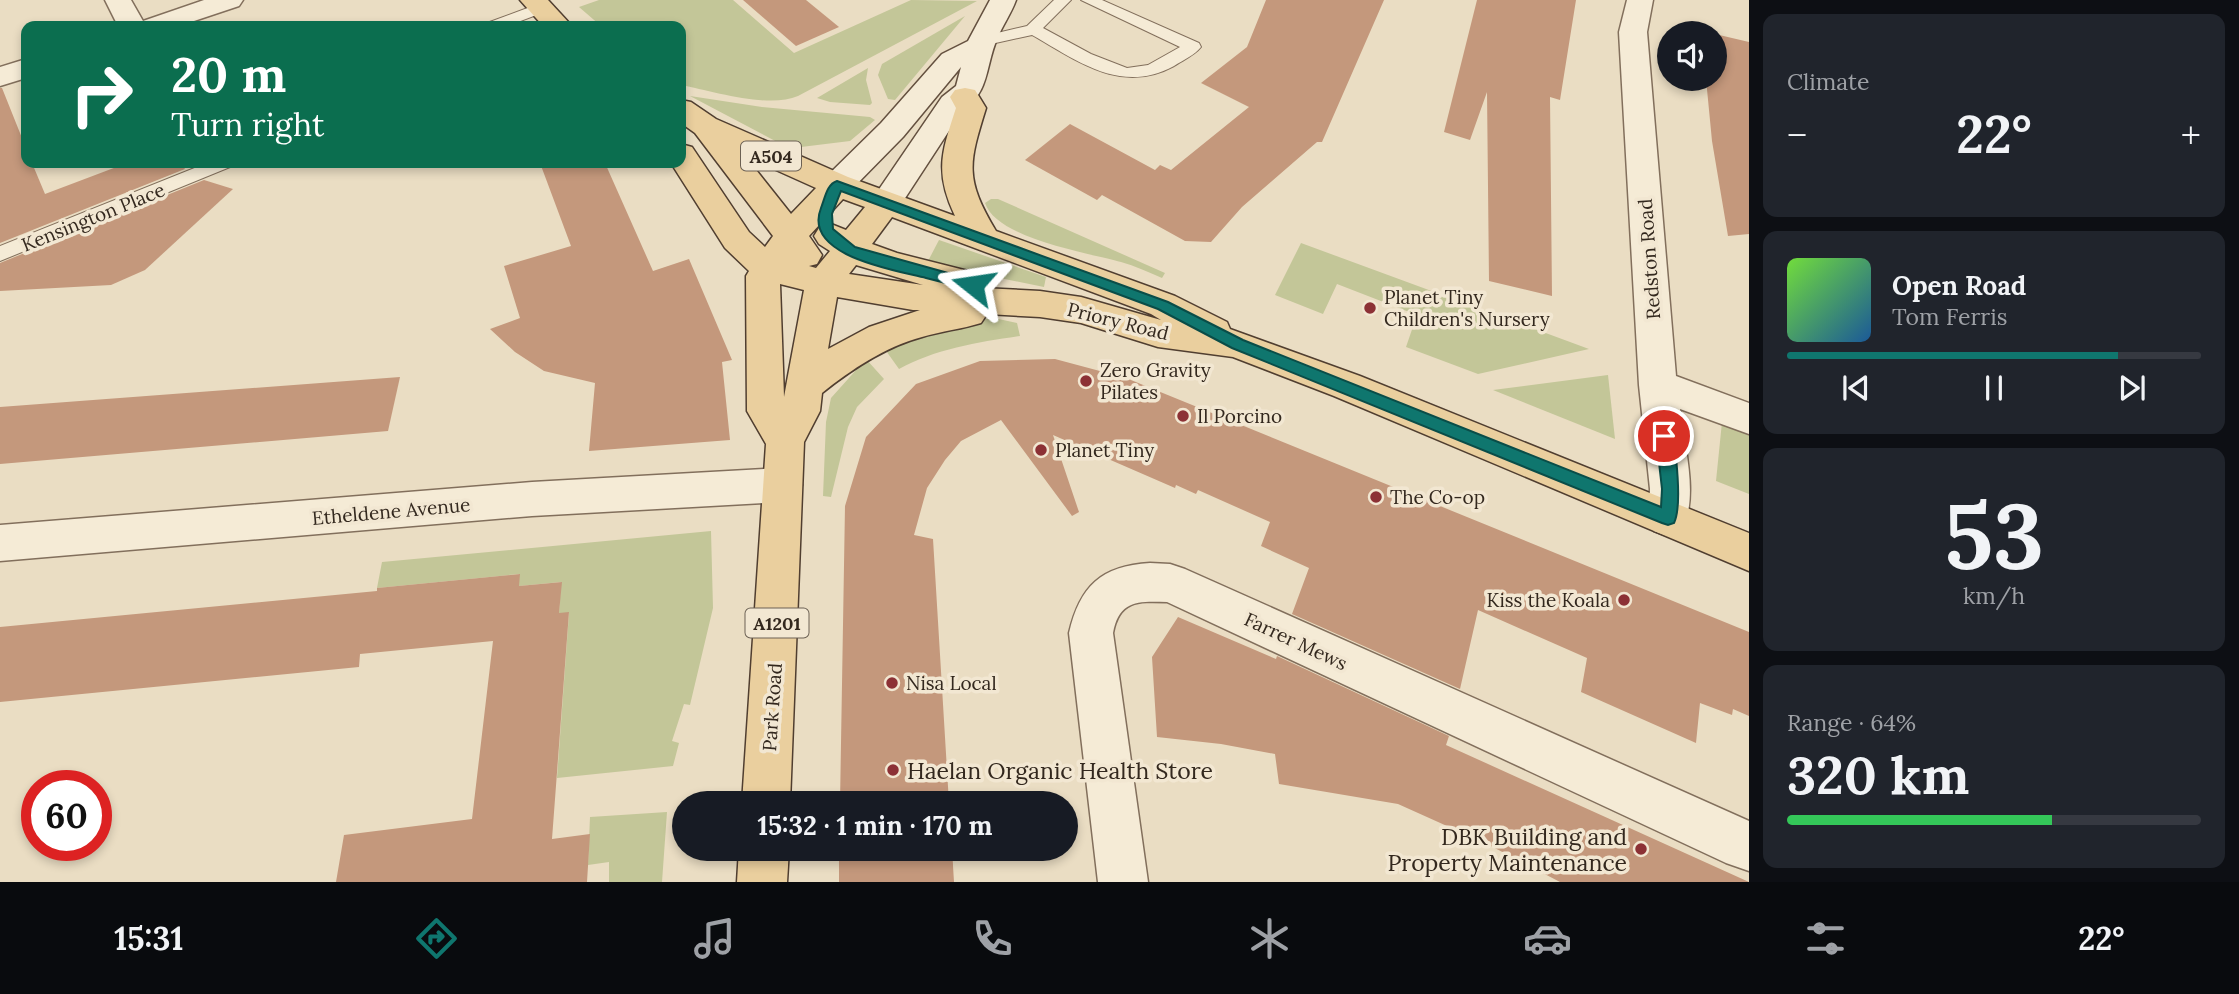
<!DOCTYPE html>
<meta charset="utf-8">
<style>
:root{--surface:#171b24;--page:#20242c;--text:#f1f3f6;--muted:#9ea1a6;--line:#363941;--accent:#0f766e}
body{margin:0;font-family:Lora,serif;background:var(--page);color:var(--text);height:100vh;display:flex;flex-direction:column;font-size:26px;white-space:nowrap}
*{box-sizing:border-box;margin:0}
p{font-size:23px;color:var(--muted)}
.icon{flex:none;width:38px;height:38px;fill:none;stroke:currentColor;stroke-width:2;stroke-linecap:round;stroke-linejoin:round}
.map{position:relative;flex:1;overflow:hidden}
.side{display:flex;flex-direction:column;gap:14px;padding:14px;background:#0d0f14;width:490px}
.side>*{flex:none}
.hud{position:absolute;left:21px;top:21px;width:665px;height:147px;border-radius:14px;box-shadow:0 4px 10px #0003;background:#0b6e4f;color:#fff;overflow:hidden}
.controls{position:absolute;left:1657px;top:21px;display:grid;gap:14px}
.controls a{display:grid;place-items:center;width:70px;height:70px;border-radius:50%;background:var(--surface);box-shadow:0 4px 10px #0003;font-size:35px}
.speed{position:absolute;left:21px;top:770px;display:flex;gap:14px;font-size:35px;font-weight:700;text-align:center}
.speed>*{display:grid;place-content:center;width:91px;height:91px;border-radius:50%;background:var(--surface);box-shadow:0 4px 10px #0003;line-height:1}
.speed .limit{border:10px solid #d22;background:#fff;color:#111}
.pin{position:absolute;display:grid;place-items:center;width:60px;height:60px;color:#fff;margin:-30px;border:4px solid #fff;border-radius:50%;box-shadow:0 2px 7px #0007}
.me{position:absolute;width:77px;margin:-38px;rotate:285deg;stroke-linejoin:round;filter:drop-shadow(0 0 5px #0008)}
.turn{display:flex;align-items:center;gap:24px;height:147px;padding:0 35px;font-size:32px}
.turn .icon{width:91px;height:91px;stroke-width:2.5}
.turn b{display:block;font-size:49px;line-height:60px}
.big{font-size:52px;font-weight:800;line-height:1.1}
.side .card{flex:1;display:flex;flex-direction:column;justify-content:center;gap:10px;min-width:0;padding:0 24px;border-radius:14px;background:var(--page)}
.side .dial{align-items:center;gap:0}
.dial b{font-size:91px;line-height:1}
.song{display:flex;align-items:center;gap:21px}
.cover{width:84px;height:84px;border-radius:10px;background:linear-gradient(135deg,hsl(100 70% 55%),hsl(210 70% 35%))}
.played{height:7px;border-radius:4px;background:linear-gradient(90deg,var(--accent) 80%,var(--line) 80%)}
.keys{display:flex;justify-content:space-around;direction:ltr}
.heat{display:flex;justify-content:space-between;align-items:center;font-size:38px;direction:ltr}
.charge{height:10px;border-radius:5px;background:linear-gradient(90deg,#34c759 64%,var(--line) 0)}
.trip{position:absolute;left:672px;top:791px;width:406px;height:70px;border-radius:35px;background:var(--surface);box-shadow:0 4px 10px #0003;font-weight:800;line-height:70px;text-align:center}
.dock{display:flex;height:112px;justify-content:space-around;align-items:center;background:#090b0e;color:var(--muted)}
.dock .icon{width:49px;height:49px}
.dock .current{color:var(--accent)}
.dock b{font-size:32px;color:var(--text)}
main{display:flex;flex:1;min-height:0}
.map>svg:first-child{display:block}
.green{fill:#c3c698}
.building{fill:#c4987c}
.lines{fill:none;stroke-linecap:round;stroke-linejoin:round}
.lane-casing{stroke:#826f5c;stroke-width:2}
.street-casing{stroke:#826f5c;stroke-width:3}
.secondary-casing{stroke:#64503f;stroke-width:3}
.primary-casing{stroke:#503e30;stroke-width:3}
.lane{fill:#f5ebd6;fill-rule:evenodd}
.street{fill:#f5ebd6;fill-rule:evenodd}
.secondary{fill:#f5ebd6;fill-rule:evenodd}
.primary{fill:#eacf9e;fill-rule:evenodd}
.route{fill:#0f766e;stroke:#0a4d48;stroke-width:2}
.poi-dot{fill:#8c3135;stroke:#f2e7d2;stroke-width:2.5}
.labels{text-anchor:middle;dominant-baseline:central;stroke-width:7;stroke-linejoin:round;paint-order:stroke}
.shield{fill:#f2e7d2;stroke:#6c6154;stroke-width:2}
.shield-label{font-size:18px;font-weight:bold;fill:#33281e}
.street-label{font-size:19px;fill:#33281e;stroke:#f2e7d2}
.poi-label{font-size:19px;fill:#33281e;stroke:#f2e7d2;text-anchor:start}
.near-poi-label{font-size:23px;fill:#33281e;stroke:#f2e7d2;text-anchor:start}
</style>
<main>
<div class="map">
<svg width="1749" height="882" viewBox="0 0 1749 882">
<rect width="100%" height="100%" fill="#eaddc3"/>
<g class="green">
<path d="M599,0H733L794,53L911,0L977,1L798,96C769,109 712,91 681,85V26H601L579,7Z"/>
<path d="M965,16L895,100L888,99L878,75L882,64Z"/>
<path d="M868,68L866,80L872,103L870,105L830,102L817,98Z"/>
<path d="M690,96L762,107L870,117L875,120L850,141L801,147L779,143Z"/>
<path d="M991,199H998L1165,273L1162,278C1148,272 1135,266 1121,262C1089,253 997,239 985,203Z"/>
<path d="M939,240L1046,277L1044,287L927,263Z"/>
<path d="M1301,243L1589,349L1478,374L1406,347L1417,315L1337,284L1323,314L1275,295Z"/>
<path d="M994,318L1017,323L1020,336C979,342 935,349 899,369L884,348L963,321Z"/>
<path d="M866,359L884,379L857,407L848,427L831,497L823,496L826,422L831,398Z"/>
<path d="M1608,375L1615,439L1493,390Z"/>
<path d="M1722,422L1749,432V494L1716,481Z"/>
<path d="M711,531L713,608L690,705L684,704L672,741L679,743L673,766L557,778L569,613H559L561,582L519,586V574L377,588L382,562Z"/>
<path d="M667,812L662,882H609V862L588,865L590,817Z"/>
</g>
<g class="building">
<path d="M743,0H806L839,27L796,46Z"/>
<path d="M1266,0H1384L1322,142H1317L1242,207L1211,242L1185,241L1102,195L1097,200L1025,160L1070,124L1155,170L1160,165L1171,170L1249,107L1201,83L1247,47Z"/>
<path d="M1477,0H1576L1560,100L1550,97L1552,296L1489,281L1487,92L1470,140L1444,132Z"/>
<path d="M1715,34L1749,42V234L1728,236L1712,141L1706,79H1715Z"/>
<path d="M0,88H2L26,148V163H32L45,194L127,163H181L185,169L0,243Z"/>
<path d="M540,163H605L653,271L689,259L732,360L722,362L730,440L589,451L595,383L544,371L515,352L490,329L520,318L504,266L571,246Z"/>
<path d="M204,180L233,189L145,270L111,285L0,291V263Z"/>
<path d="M1055,359L1126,378L1749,632V716L1733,709L1732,715L1700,703L1696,743L1581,692L1587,658L1478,610L1460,689L1292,614L1309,568L1261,546L1270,522L1198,490L1196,494L1176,485L1175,488L1053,435L1079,512L1072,516L1001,420L961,441L945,460L927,488L914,535L933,539L949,803H840L845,506L866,437L916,384L980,361Z"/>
<path d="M400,377L388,431L0,464V407Z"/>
<path d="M520,574L519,586L562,582L559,613L569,612L552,839L590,834L587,882H336L344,835L472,819L493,641L360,654L359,667L0,702V627L377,591V588Z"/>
<path d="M1178,617L1276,659L1277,656L1449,736L1446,745L1749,882H1560L1487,844L1398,804L1279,784L1275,754L1221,744L1157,737L1152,657Z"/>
<path d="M839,849H952L954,882H839Z"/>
</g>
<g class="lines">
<g class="lane-casing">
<g id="lane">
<path d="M1054,0H1071L1043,28L1091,54L1127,68L1148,65L1180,47L1081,0H1102L1199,43L1201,47C1195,55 1183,60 1174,66C1121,95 1078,61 1032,35L982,46L974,41L976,38L1027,26Z"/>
<path d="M541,3L549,8L547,11L507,26H485L487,23Z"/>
<path d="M207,163H233L230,167L0,261V246Z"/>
</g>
</g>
<g class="street-casing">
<g id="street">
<path d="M105,0H131L143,21L204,0H243L239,6L179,26H118Z"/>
<path d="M1627,0H1653L1647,32L1676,376L1749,403V434L1680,409C1684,446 1699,495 1682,531L1668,536L1654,531L1648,518L1650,489L1639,385L1619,32Z"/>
<path d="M26,59V78L0,86V67Z"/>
<path d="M782,468L796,473L802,485L796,497L782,502L532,516L0,561V525L532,482Z"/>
<path d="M1150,563L1170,564L1185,569L1749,821V871L1726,863L1167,602C1138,601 1119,600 1113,633L1148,882H1098L1069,633C1080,586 1101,566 1150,563Z"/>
</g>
</g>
<g class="secondary-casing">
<path id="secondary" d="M990,0H1016C1011,14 1002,26 997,39C985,67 990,92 962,111L896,212L885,215L874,212L869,204L942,97L956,86L961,67L903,137L848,193L837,196L826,193L821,185L826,177L881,123L942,54L968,41Z"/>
</g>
<g class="primary-casing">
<g id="primary">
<path d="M520,0H548L572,26H543Z"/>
<path d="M965,88L975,90L986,108C969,163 964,178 996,231L1175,296L1227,322L1230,329L1360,376L1749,533V571L1334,396L1233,357L1158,347L1081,323L1040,317L987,314L981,323C962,329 942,331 922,337C885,347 852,369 822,393L820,411L804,442L790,803H742L766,444L747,411L746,276L749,271L725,248L671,163H681V144L692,147L749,232L765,247L773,236L695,133L681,123V100L691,102L716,119L848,177L955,216C934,172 942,151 956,108L950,97L955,90ZM745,156L816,188L791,214ZM843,199L865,207L846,230L831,224L819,228L814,236L819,244L830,251L816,268L809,266L817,264L822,255L809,236ZM892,217L1151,314L1161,320L1081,297L1040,291L982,288L985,283L980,274L897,253L872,244ZM856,265L923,285L849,274ZM780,284L804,290L784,397ZM837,297L913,310H920L869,327L828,349Z"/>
<path d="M739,849H789L787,882H737Z"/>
</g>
</g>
<use href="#lane" class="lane"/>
<use href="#street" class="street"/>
<use href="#secondary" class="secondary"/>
<use href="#primary" class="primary"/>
</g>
<path class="route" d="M837,181L1168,302L1243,340L1661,507L1662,489L1656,436L1664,430L1670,432C1677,449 1682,506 1674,523L1668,525L1662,523L1232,348L1158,309L841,191L832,214L833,229L855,247L973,280L980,285L973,290C957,286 942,282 926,278C895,270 802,256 821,208C825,198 827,184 837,181Z"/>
<g class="poi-dot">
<circle cx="1370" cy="308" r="7"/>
<circle cx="1086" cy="381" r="7"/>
<circle cx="1183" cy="416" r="7"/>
<circle cx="1041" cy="450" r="7"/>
<circle cx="1376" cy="497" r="7"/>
<circle cx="1624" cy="600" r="7"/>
<circle cx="892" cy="683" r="7"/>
<circle cx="893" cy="770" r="7"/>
<circle cx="1641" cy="849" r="7"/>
</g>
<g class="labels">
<g class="shield">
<rect x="741" y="141.5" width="60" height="29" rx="5"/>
<rect x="745.5" y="608.5" width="63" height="29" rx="5"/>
</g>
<g class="shield-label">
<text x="771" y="156">A504</text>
<text x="777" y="623">A1201</text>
</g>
<g class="street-label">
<text transform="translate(93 217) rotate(-22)">Kensington Place</text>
<text transform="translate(1649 259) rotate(-94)">Redston Road</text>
<text transform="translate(1118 321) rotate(14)">Priory Road</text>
<text transform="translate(391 511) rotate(-5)">Etheldene Avenue</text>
<text transform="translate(1296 641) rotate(25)">Farrer Mews</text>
<text transform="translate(772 707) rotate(-86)">Park Road</text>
</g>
<g class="poi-label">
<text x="1384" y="297">Planet Tiny<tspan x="1384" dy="22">Children's Nursery</tspan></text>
<text x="1100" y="370">Zero Gravity<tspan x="1100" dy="22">Pilates</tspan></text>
<text x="1197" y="416">Il Porcino</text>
<text x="1055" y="450">Planet Tiny</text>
<text x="1390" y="497">The Co-op</text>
<text x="1610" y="600" text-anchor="end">Kiss the Koala</text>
<text x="906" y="683">Nisa Local</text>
</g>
<g class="near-poi-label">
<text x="907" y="770">Haelan Organic Health Store</text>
<text x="1627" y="836" text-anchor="end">DBK Building and<tspan x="1627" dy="26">Property Maintenance</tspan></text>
</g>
</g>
</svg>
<div class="controls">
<a><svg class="icon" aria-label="sound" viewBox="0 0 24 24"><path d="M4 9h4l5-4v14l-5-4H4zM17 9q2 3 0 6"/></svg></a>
</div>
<div class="speed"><div class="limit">60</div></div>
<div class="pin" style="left:1664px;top:436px;background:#d93025"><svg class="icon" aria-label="arrive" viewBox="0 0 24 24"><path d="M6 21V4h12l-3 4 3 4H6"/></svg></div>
<svg class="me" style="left:973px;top:285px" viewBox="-20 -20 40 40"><path d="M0-17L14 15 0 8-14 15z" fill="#0f766e" stroke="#fff" stroke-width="4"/></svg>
<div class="trip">15:32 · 1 min · 170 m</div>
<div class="hud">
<div class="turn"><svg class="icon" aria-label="right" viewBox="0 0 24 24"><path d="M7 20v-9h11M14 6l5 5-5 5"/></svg><div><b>20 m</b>Turn right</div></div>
</div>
</div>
<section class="side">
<div class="card"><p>Climate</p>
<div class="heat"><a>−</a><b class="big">22°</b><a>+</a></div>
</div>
<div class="card">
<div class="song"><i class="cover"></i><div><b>Open Road</b><p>Tom Ferris</p></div></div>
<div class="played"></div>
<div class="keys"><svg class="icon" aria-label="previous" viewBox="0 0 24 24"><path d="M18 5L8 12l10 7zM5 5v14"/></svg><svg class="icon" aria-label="pause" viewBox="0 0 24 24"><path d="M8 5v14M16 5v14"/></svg><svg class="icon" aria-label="next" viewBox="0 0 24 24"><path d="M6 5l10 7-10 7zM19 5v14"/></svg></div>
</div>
<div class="card dial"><b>53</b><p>km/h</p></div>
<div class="card"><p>Range · 64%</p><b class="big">320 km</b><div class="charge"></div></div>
</section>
</main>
<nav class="dock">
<b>15:31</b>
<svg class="icon current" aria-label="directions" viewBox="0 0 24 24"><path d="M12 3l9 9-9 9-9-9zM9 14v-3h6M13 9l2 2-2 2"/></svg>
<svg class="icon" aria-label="music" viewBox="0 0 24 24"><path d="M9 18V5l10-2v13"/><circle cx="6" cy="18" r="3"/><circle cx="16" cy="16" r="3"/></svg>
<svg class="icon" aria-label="phone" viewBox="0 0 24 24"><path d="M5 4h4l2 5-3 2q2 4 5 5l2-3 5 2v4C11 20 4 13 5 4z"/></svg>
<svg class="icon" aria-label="climate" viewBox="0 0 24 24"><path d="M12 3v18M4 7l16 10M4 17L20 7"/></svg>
<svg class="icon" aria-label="car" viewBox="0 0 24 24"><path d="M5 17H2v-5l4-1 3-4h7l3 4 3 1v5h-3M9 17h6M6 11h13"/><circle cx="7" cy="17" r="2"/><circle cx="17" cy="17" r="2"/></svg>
<svg class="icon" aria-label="filters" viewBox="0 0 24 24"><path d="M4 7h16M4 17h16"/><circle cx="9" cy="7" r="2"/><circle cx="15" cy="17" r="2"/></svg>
<b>22°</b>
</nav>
